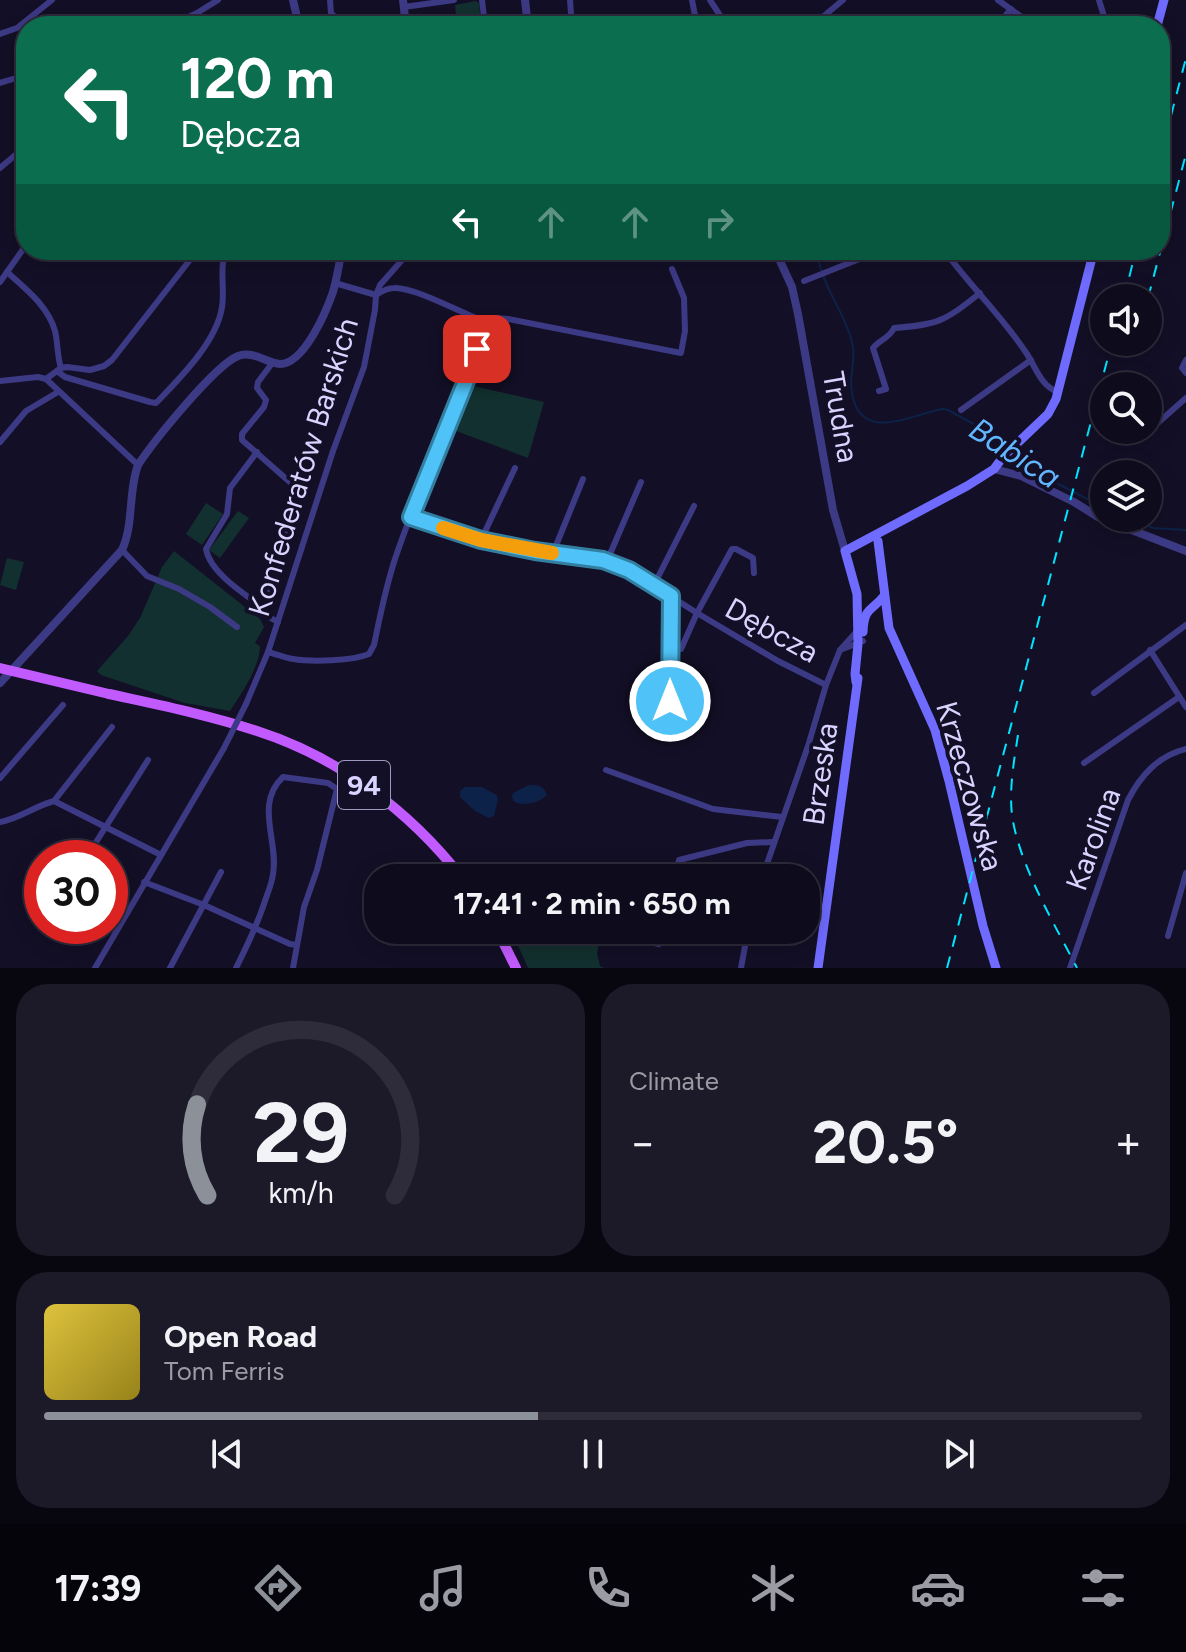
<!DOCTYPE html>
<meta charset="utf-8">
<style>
:root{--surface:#0e0b1c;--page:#1c1929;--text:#f1f3f6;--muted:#9b9ba3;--line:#2e2b3b;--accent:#8c9099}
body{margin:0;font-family:Figtree,sans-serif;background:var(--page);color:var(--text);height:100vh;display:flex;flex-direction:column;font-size:30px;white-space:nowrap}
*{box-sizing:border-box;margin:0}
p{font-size:26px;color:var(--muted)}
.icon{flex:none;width:44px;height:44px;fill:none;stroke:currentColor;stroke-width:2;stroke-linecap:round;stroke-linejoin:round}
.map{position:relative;height:968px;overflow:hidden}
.details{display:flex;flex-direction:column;gap:16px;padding:16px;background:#08060f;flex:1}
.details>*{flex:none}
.hud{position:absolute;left:16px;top:16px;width:1154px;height:244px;border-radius:32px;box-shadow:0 4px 20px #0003,0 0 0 2px var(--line);background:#0b6e4f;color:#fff;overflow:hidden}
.controls{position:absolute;left:1090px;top:284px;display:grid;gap:16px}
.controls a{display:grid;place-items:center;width:72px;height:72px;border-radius:50%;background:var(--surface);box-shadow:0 4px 20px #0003,0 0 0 2px var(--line);font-size:40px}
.speed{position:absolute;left:24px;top:840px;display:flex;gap:16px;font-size:40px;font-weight:700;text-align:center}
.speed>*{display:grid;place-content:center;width:104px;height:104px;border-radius:50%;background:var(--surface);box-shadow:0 4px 20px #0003,0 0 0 2px var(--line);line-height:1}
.speed .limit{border:12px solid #d22;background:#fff;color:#111}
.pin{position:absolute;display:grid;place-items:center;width:68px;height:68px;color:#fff;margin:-34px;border-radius:16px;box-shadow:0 4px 12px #0006}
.me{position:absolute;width:88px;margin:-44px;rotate:0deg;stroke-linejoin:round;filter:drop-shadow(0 0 6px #0008)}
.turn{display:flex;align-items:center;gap:28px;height:168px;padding:0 32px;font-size:36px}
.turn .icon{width:104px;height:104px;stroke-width:2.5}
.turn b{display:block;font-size:56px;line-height:68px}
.lanes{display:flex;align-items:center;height:76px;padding:0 32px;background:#0003;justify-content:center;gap:40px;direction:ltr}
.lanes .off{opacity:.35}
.big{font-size:60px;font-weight:700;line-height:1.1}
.details .widget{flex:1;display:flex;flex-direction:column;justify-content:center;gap:12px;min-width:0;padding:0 28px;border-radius:32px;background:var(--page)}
.details .dial{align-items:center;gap:0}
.dial svg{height:208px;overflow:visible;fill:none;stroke:var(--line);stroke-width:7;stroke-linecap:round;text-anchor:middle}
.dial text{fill:var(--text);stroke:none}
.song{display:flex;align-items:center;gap:24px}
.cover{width:96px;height:96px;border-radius:12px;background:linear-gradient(135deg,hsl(50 70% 55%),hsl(50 70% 35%))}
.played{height:8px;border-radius:4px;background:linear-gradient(90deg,var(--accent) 45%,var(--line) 45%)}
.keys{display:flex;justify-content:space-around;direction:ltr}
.heat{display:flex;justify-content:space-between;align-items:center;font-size:44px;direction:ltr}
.details .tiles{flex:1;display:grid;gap:16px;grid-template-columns:1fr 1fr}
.widget:last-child{grid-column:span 2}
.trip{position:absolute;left:364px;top:864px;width:456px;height:80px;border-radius:32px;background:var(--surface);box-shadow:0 4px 20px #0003,0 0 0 2px var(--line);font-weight:700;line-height:80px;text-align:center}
.tab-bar{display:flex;height:128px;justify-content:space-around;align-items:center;background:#06040b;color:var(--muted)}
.tab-bar .icon{width:56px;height:56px}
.tab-bar .active{color:var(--accent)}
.tab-bar b{font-size:36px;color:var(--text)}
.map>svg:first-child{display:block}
.green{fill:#12302f}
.water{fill:#0c2248}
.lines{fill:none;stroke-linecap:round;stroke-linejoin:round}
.stream{stroke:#0c2248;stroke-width:2}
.minor{stroke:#3d3a85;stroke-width:6}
.tertiary{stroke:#3d3a85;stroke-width:8}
.secondary{stroke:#6f6bff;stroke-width:9}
.primary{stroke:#c25bff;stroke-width:10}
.rail{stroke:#00e5ff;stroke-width:2;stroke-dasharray:12 10;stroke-linecap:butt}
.minor-bridge{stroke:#3d3a85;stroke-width:6}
.primary-bridge{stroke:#c25bff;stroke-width:10}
.route-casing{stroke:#337fa1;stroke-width:20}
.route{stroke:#4fc3f7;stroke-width:14}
.slow{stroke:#f59e0b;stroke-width:14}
.labels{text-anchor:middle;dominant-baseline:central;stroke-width:8;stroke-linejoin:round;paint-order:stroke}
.shield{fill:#130f26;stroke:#9e99be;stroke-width:2}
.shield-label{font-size:28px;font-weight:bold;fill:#d9d4ff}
.street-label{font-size:30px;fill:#d9d4ff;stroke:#130f26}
.water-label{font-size:32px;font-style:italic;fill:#62b6ff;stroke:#130f26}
</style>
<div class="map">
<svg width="1186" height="968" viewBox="0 0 1186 968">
<rect width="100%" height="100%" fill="#130f26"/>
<g class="green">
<path d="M476,1L479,3L481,23L457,25L455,5Z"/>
<path d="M469,385L544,402L528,458L451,429Z"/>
<path d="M206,503L223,514L202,545L186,534Z"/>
<path d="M238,511L249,518L220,558L209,550Z"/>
<path d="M174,551L260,619L264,627L255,643L260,646C260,667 241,694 230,711L185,703L101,675L97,671L128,636L140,618L162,567Z"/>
<path d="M7,558L24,562L16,590L0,585Z"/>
<path d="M517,931L570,936L599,943L597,953L600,966L604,968H528L512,932Z"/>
</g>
<g class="water">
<path d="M529,785C539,785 543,785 547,795C539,803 523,807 513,801L512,795L515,792Z"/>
<path d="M465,787H482L497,795L498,800L494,816L489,818L475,811L460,797V791Z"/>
</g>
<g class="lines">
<g class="stream">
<path d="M815,250C819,262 822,274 827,285C835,304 847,321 852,342C856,356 851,370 851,385C855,445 906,417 942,409L948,410L1012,445"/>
<path d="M1017,448L1049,479L1087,499L1104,504"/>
<path d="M1130,518L1153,528L1186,530"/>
</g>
<g class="minor">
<path d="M330,0L331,13L343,26"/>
<path d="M482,0L485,26"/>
<path d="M570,0L572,26"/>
<path d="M692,0L697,26"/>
<path d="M710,0L727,26"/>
<path d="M998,0L1034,26"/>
<path d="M1099,0L1107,26"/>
<path d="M404,7L454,0"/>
<path d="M170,26L197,13L218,0"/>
<path d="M812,26L843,0"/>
<path d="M997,26L1011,9"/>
<path d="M0,34L17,28L52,0"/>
<path d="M0,83L26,75"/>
<path d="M0,168L26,146"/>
<path d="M300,250L339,260"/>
<path d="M944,250C970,286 1003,317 1027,354C1036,368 1041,386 1058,392"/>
<path d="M926,259L941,250"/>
<path d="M7,272C26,289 48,306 55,331C58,343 57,356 61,368"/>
<path d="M804,281L882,250"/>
<path d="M0,282L26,245"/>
<path d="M335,283L376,295"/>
<path d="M376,295C382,291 387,288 394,288C415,287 463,314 486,322"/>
<path d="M486,322L496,318L508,319L681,353L685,331L684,298L672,269"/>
<path d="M1186,360L1182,368L1186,373"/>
<path d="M273,362L258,382L257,388L266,400L264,407L242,434V440L300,491L265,609L269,617L278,622"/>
<path d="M57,371L65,377L150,402L156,403L158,401C181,377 217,341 222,307C225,288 219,269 226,250"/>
<path d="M46,379L61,368L67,367L90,370L104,366L112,360L193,256L200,250"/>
<path d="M0,381L38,377L46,379L138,465"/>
<path d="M879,391L886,389L873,348C880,339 890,338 894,328C938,325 945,321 980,293"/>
<path d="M961,410L1031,360"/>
<path d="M1151,429L1186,398"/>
<path d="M0,442L26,411L58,392"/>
<path d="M257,452L230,488L227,514L206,549C210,573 246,595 265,609"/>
<path d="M411,517L481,540L535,551L603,560L629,570L697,613L778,661L826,685"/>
<path d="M481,540L515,468"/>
<path d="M122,550L147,576L179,589L210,607L237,627"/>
<path d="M553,553L583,479"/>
<path d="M607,561L641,482"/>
<path d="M654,585L694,506"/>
<path d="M670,650L681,649L697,613L732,549H736L753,558L754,573"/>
<path d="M840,650L863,641"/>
<path d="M1150,650L1186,707"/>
<path d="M268,652C276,654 285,658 293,659C312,662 352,661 369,654L374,645C380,616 386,585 396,556C423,477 459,402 486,322"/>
<path d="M1094,693L1186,625"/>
<path d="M670,701L671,596"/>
<path d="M246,704L268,652L333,451L364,367L375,310L376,295L380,285L411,250"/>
<path d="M1084,763L1179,697"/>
<path d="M606,770L713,809L782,817"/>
<path d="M0,778L63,705"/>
<path d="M54,801L112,727"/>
<path d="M0,822C19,819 35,806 54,801L161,855"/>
<path d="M86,858L148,760"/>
<path d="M674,878L679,860L747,843L773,842"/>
<path d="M762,878L808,746L826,685L840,650L858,630"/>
<path d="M144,882L204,905L290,944L297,945"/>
<path d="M593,930L659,944L662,930"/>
<path d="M1168,936L1186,873"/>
<path d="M95,968L224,748"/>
<path d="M170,968L221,872"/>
<path d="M236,968C247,946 256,928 264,904C267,894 272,884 273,874C279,841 254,804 283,777L328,783L337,789L317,870L304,907L293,968"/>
<path d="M741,968L748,930"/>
<path d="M1070,968L1128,800C1141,775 1158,756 1186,749"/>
</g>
<g class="tertiary">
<path d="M293,0L299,26"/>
<path d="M403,0L406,26"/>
<path d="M525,0L528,26"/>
<path d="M775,250L792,287L798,314L833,510L845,551"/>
<path d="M994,469L1021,476L1074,502L1098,517L1186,551"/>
<path d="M0,683L122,550C134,524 128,492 138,465C154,441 214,366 238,356C253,350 266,363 280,364C304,364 326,312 333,292C337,278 339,264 342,250"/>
</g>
<g class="secondary">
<path d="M1157,26L1164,0"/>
<path d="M878,541L889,628L935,730L949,781L983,926L996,968"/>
<path d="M863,632C864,607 871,612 884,596"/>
<path d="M856,682L855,674L858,644L857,594L845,551L967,486L994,469L1003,457L1048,414L1056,399L1094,250"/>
<path d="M818,968L858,678"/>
</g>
<g class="primary">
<path d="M109,694C159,705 209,715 257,731C338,757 410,811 462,878"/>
<path d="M497,930L516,968"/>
</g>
<g class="rail">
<path d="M1160,158L1186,58"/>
<path d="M1124,298L1136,250"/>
<path d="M1148,298L1186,154"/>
<path d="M1018,735C1014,761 1009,788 1012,815C1019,865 1054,923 1077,968"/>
<path d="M947,968L1112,342"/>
</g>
<path class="minor-bridge" d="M224,748L246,704"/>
<path class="primary-bridge" d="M0,668L109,694"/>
</g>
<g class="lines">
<g class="route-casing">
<path id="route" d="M477,349L468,376L411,517L481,540L535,551L603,560L629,570L671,596L670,701"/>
</g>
<use href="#route" class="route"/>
<path class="slow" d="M443,528L481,540L552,553"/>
</g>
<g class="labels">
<rect class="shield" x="338" y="761" width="52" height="48" rx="6"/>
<g class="shield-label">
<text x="364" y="785">94</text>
</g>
<g class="street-label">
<text transform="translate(841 417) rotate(80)">Trudna</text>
<text transform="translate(303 467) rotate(-73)">Konfederatów Barskich</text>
<text transform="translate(772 630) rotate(29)">Dębcza</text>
<text transform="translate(820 774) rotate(-82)">Brzeska</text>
<text transform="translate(970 786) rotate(74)">Krzeczowska</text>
<text transform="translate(1093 839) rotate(-70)">Karolina</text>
</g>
<g class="water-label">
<text transform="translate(1015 453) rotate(33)">Babica</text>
</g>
</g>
</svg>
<div class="controls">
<a><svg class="icon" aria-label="sound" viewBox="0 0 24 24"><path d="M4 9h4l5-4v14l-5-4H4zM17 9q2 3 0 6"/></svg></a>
<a><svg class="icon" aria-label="search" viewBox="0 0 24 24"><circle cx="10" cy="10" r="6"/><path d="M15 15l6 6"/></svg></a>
<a><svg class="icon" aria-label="layers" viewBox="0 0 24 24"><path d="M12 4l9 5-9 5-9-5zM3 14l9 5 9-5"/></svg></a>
</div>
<div class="speed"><div class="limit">30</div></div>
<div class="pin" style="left:477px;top:349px;background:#d93025"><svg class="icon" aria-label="arrive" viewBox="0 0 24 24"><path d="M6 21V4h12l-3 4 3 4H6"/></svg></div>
<svg class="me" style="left:670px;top:701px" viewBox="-20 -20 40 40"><circle r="17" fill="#4fc3f7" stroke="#fff" stroke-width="3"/><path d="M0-11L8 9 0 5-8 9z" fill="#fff"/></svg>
<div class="trip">17:41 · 2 min · 650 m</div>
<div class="hud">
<div class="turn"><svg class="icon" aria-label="left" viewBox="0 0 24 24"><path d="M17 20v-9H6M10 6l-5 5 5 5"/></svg><div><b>120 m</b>Dębcza</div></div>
<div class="lanes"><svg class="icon" aria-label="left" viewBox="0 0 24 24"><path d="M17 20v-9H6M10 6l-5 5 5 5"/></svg><svg class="icon off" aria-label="ahead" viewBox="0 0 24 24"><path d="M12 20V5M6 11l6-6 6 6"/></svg><svg class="icon off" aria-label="ahead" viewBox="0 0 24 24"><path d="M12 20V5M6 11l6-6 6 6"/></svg><svg class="icon off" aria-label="right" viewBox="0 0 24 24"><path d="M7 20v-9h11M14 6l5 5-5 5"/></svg></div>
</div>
</div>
<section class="details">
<div class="tiles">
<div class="widget dial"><svg viewBox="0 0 100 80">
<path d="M14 69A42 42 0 1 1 86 69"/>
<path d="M14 69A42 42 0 0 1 10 34" stroke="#8c9099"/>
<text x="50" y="56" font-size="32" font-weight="700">29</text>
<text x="50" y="72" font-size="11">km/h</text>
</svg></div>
<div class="widget"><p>Climate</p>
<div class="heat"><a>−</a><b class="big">20.5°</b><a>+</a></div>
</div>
<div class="widget">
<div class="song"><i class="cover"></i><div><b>Open Road</b><p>Tom Ferris</p></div></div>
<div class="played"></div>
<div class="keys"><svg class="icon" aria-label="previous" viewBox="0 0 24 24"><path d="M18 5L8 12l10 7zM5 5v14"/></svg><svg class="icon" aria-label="pause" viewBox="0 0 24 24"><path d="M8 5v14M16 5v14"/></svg><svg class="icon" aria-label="next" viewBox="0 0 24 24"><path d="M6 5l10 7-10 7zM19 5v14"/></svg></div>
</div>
</div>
</section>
<nav class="tab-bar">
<b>17:39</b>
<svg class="icon active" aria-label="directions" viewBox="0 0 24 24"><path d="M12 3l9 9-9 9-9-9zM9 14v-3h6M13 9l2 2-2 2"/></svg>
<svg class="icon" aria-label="music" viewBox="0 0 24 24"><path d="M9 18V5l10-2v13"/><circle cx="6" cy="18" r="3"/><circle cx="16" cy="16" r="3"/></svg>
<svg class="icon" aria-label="phone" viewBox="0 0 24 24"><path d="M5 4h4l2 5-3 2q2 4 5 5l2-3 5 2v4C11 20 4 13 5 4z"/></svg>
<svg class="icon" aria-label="climate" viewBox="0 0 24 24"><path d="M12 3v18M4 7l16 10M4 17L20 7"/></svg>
<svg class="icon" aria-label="car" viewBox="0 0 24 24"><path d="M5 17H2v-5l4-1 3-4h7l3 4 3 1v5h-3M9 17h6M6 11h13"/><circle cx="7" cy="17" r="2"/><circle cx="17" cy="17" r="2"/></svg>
<svg class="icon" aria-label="filters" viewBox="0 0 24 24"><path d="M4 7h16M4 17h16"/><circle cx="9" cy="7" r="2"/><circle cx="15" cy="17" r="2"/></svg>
</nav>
